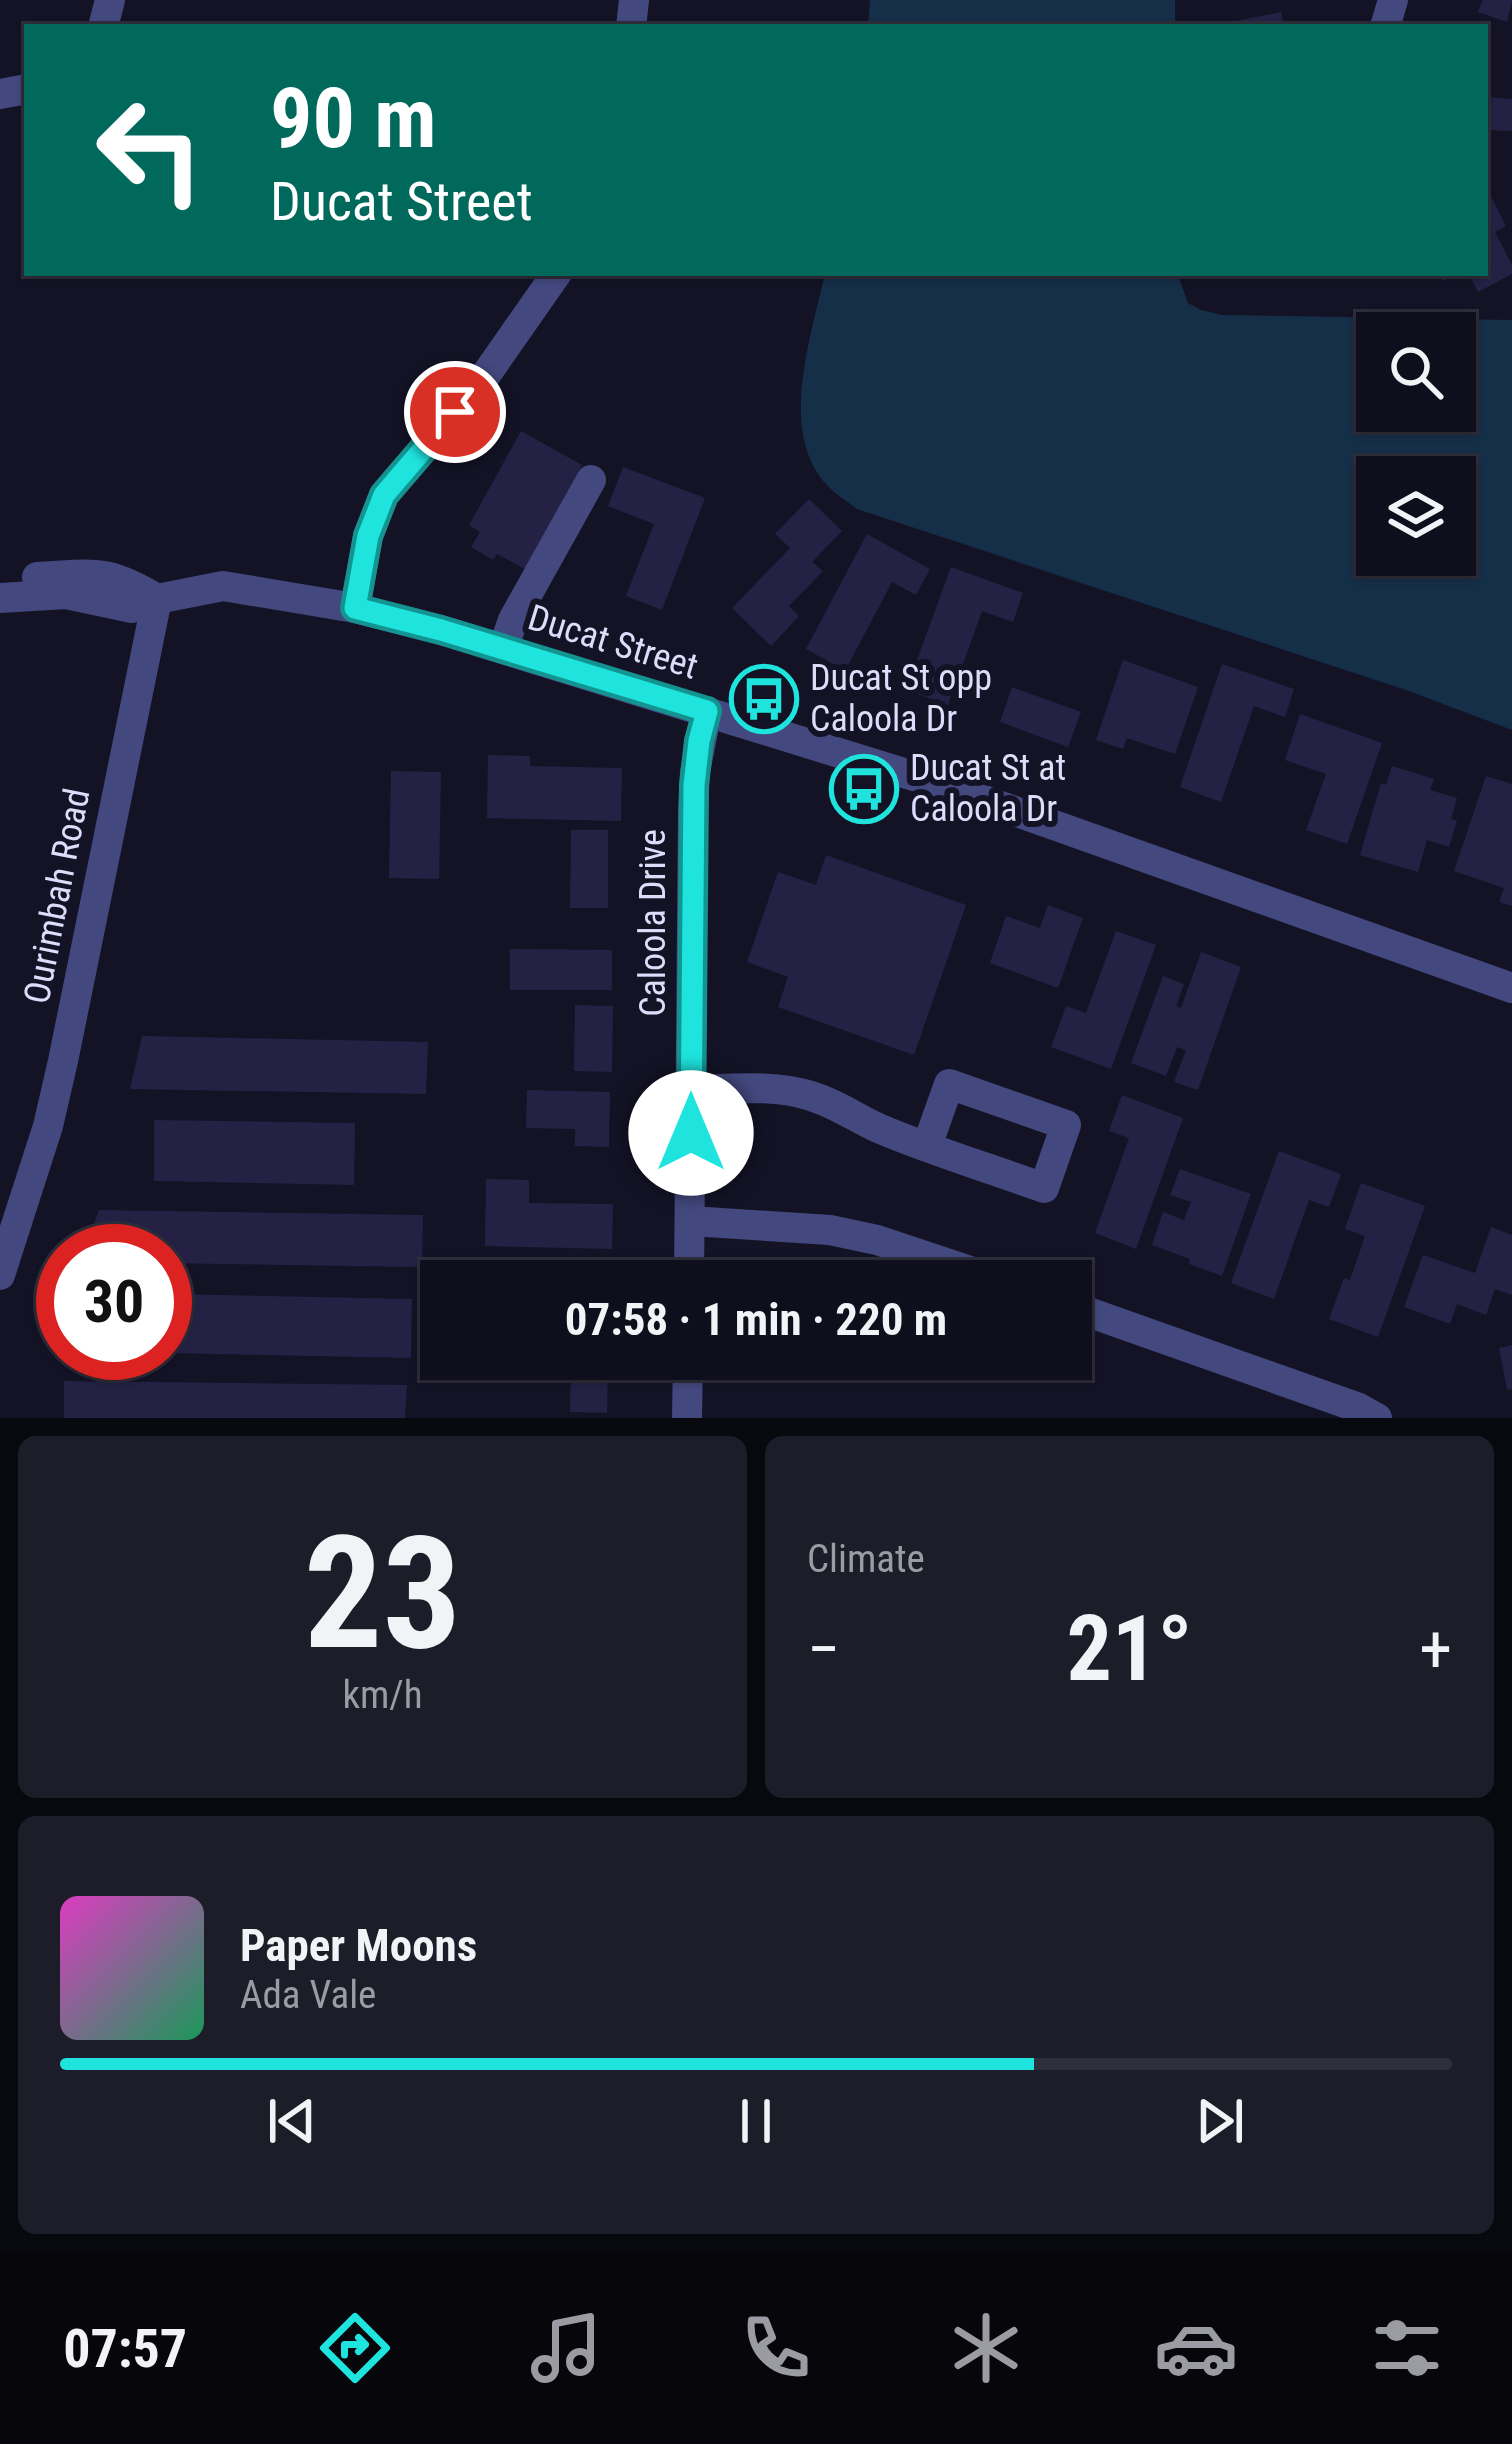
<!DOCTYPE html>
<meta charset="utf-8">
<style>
:root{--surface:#0f0e1c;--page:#1d1c29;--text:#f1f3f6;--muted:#9b9ca3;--line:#2f2e3b;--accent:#1fe4de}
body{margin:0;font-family:"Roboto Condensed",sans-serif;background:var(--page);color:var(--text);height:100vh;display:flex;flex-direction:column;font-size:45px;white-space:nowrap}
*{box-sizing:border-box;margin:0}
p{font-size:39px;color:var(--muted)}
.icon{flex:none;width:66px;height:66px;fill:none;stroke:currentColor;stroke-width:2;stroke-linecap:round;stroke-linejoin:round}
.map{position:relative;height:1418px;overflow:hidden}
.details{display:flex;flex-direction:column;gap:18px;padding:18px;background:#08080f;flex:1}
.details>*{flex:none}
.top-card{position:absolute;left:24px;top:24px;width:1464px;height:252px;border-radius:0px;box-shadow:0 3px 9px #0004,0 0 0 3px var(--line);background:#00695c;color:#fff;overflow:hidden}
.tools{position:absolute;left:1356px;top:312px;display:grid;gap:24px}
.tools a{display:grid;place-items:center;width:120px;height:120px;border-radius:0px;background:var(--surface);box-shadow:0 3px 9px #0004,0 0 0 3px var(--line);font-size:60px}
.speed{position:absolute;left:36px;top:1224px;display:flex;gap:24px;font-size:60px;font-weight:700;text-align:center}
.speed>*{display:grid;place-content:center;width:156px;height:156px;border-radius:50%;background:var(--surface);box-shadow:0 3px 9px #0004,0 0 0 3px var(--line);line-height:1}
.speed .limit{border:18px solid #d22;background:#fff;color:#111}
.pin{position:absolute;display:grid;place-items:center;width:102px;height:102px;color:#fff;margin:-51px;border:6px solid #fff;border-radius:50%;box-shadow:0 3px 12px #0007}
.me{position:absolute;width:132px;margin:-66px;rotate:0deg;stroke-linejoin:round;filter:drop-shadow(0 0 9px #0008)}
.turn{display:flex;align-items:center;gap:42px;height:252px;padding:0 48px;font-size:54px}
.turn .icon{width:156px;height:156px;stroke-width:2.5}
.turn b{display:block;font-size:84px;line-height:102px}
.big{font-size:90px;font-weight:700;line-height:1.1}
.details .card{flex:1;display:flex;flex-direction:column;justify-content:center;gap:18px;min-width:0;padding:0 42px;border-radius:18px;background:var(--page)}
.details .dial{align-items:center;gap:0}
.dial b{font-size:156px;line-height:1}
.song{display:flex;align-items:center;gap:36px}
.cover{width:144px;height:144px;border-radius:18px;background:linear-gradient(135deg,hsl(310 70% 55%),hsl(150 70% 35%))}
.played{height:12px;border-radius:6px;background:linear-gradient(90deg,var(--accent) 70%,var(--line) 70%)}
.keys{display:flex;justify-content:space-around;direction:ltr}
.heat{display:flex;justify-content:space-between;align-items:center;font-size:66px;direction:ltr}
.details .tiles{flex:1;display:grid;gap:18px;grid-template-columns:1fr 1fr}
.card:last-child{grid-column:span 2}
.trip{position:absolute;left:420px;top:1260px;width:672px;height:120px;border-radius:0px;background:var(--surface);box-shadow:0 3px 9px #0004,0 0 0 3px var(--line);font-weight:700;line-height:120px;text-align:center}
.dock{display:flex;height:192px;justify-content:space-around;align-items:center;background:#06060b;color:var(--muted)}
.dock .icon{width:84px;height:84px}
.dock .on{color:var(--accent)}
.dock b{font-size:54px;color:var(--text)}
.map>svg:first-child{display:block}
.water{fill:#152f48;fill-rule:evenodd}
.building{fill:#242145}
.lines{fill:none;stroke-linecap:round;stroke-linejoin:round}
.minor{stroke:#43497f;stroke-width:30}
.route-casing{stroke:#149490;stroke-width:30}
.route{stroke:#1fe4de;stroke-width:21}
.labels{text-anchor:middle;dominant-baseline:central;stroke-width:12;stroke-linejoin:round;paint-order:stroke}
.street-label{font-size:36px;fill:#dcddfb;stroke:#141326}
.poi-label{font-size:36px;fill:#dcddfb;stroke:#141326;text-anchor:start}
</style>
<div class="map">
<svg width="1512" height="1418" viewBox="0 0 1512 1418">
<rect width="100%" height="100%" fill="#141326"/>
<g class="water">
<path d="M870,0H1175V27H868Z"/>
<path d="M825,273H1177L1188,303L1201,310L1222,315L1512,320V730L1406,690L857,509C847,501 835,494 827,485C777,432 812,335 825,273ZM1377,333H1455V411H1377ZM1455,477V555H1377V477Z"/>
</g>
<g class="building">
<path d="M1483,0H1512L1507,22L1478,12Z"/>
<path d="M1281,12L1284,27H1217L1216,25Z"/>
<path d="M1488,97L1512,99V131L1486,130Z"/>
<path d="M1485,185L1506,226L1495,232L1512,265V274L1478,292L1469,275L1461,279L1458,273L1444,281L1440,273H1485Z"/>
<path d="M521,431L582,465L525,569L497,554L493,560L471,547L480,532L469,525Z"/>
<path d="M623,467L705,498L662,610L626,596L654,524L608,506Z"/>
<path d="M809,499L842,531L812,562L823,571L789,606L799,616L771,646L732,608L790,548L775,534Z"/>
<path d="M867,534L930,569L916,595L892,582L845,671L806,649Z"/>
<path d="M951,567L1023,593L1013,622L982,611L948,705L906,690Z"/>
<path d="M1123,660L1198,687L1175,754L1127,738L1123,749L1096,740Z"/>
<path d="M1222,664L1294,689L1285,717L1254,706L1221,802L1180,787Z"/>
<path d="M1012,687L1081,712L1068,747L1000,722Z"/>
<path d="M1300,714L1382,743L1347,844L1306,830L1326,774L1285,760Z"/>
<path d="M488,755L530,756V766L622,768L621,821L487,818Z"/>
<path d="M1392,766L1434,779L1430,790L1457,798L1451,819L1457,821L1449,847L1427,840L1418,872L1360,855L1381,783L1386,785Z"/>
<path d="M391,771L441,772L439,879L389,878Z"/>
<path d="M1486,776L1512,784V906L1499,902L1504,888L1454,871Z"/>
<path d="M571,830H608V908H570Z"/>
<path d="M826,855L966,905L914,1055L778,1007L788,977L747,962L778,872L816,885Z"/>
<path d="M1048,905L1083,918L1058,988L990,963L1006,916L1040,928Z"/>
<path d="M1116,931L1156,945L1111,1069L1051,1047L1066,1006L1086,1013Z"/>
<path d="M510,949L612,950V990H510Z"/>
<path d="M1201,952L1241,967L1198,1090L1174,1082L1186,1050L1177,1047L1166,1076L1131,1063L1163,976L1184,984L1176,1006L1181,1008Z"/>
<path d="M575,1005L613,1006L612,1072L574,1071Z"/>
<path d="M142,1036L428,1042L426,1094L130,1089Z"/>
<path d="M527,1090L610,1092L609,1147L575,1146V1129L526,1128Z"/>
<path d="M1122,1095L1183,1118L1136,1249L1095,1233L1129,1138L1109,1131Z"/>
<path d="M154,1120L355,1123L354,1185L154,1181Z"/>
<path d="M1279,1151L1341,1174L1329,1207L1309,1200L1274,1299L1231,1283Z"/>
<path d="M1180,1169L1251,1194L1222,1276L1189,1264L1190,1259L1152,1245L1163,1212L1184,1220L1191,1202L1170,1195Z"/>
<path d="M486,1179L529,1180V1203L613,1204L612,1249L485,1246Z"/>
<path d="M1361,1183L1425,1206L1378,1337L1329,1319L1344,1278L1350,1280L1365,1236L1345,1229Z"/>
<path d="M99,1210L423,1215L422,1267L165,1263V1251H84Z"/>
<path d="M1491,1227L1512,1235V1295L1495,1289L1486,1315L1457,1304L1450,1324L1404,1307L1423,1255L1475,1273Z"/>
<path d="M572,1260L609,1261L608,1281H572Z"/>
<path d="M165,1294L412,1299L411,1358L165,1353Z"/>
<path d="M1512,1345V1389L1507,1390L1499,1348Z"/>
<path d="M571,1359H608L607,1413L570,1412Z"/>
<path d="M64,1381L407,1385L405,1418H64Z"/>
</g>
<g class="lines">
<g class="minor">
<path d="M103,27L110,0"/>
<path d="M631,27L634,0"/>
<path d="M1385,27L1393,0"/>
<path d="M0,94L27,89"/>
<path d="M37,577C94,574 106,568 157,599"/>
<path d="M0,598L66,594L132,608L157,599L223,586L355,608L441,630L933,782L1512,988"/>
<path d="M355,608L368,536L384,495L478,386L557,273"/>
<path d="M503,649L513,620L591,480"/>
<path d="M691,1090C730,1089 775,1084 811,1096C835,1103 856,1118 878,1128C932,1151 989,1168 1044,1188L1066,1125L949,1084L927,1146"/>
<path d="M691,1221L830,1230L877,1240L1000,1281"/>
<path d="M0,1275L48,1126L63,1061L157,599"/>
<path d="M689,1281L693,810L695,772L707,711"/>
<path d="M1071,1306L1359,1408L1377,1418"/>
<path d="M687,1418L688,1359"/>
</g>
</g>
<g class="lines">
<g class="route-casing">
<path id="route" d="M455,412L384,495L368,536L355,608L441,630L707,711L699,741L694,785L691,1133"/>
</g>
<use href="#route" class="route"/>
</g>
<defs>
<g id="bus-ring" transform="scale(3.45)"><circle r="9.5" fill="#141326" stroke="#1fe4de" stroke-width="1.5"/><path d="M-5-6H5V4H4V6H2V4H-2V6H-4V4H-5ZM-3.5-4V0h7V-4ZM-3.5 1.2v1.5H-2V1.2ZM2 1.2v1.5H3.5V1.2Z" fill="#1fe4de"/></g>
</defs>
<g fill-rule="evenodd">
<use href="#bus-ring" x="764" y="699"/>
<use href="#bus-ring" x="864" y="789"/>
</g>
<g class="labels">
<g class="street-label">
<text transform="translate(613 642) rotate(17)">Ducat Street</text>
<text transform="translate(57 896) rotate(-79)">Ourimbah Road</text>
<text transform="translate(653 923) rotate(-90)">Caloola Drive</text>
</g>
<g class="poi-label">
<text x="810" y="678">Ducat St opp<tspan x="810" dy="41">Caloola Dr</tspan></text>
<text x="910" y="768">Ducat St at<tspan x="910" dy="41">Caloola Dr</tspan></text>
</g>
</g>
</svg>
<div class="tools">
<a><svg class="icon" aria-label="search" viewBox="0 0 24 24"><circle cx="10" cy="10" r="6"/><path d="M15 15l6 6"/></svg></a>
<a><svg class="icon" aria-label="layers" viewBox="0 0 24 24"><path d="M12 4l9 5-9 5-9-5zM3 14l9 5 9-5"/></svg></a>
</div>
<div class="speed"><div class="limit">30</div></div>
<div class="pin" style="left:455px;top:412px;background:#d93025"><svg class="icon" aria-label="arrive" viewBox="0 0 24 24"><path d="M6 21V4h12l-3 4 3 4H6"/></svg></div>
<svg class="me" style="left:691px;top:1133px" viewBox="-20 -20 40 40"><circle r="19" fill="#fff"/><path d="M0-13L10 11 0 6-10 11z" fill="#1fe4de"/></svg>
<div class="trip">07:58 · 1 min · 220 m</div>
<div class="top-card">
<div class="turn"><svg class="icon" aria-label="left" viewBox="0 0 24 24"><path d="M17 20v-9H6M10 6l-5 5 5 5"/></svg><div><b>90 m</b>Ducat Street</div></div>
</div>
</div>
<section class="details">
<div class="tiles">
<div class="card dial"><b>23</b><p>km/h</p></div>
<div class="card"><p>Climate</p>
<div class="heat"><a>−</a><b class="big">21°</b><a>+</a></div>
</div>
<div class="card">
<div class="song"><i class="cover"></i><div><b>Paper Moons</b><p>Ada Vale</p></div></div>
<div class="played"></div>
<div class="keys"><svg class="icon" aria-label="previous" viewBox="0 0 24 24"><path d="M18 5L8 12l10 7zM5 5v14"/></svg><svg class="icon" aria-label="pause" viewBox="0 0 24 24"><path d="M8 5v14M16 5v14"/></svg><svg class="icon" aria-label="next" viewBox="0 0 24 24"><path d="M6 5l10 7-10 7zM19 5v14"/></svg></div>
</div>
</div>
</section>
<nav class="dock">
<b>07:57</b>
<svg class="icon on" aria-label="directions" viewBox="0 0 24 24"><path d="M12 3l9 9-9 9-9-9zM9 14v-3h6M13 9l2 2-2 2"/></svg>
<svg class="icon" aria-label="music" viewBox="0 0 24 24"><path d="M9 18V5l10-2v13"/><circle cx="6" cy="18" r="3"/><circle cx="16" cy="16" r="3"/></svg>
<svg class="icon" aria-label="phone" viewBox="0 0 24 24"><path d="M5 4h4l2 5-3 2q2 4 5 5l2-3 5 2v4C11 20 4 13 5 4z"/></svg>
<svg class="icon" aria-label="climate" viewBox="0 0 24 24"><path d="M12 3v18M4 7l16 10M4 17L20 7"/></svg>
<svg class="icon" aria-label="car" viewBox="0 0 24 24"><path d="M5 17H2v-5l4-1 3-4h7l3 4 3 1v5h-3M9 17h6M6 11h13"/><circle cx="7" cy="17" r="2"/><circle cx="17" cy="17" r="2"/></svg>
<svg class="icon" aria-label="filters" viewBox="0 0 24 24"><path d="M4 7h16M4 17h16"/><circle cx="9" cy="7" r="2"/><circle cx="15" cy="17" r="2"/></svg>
</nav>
